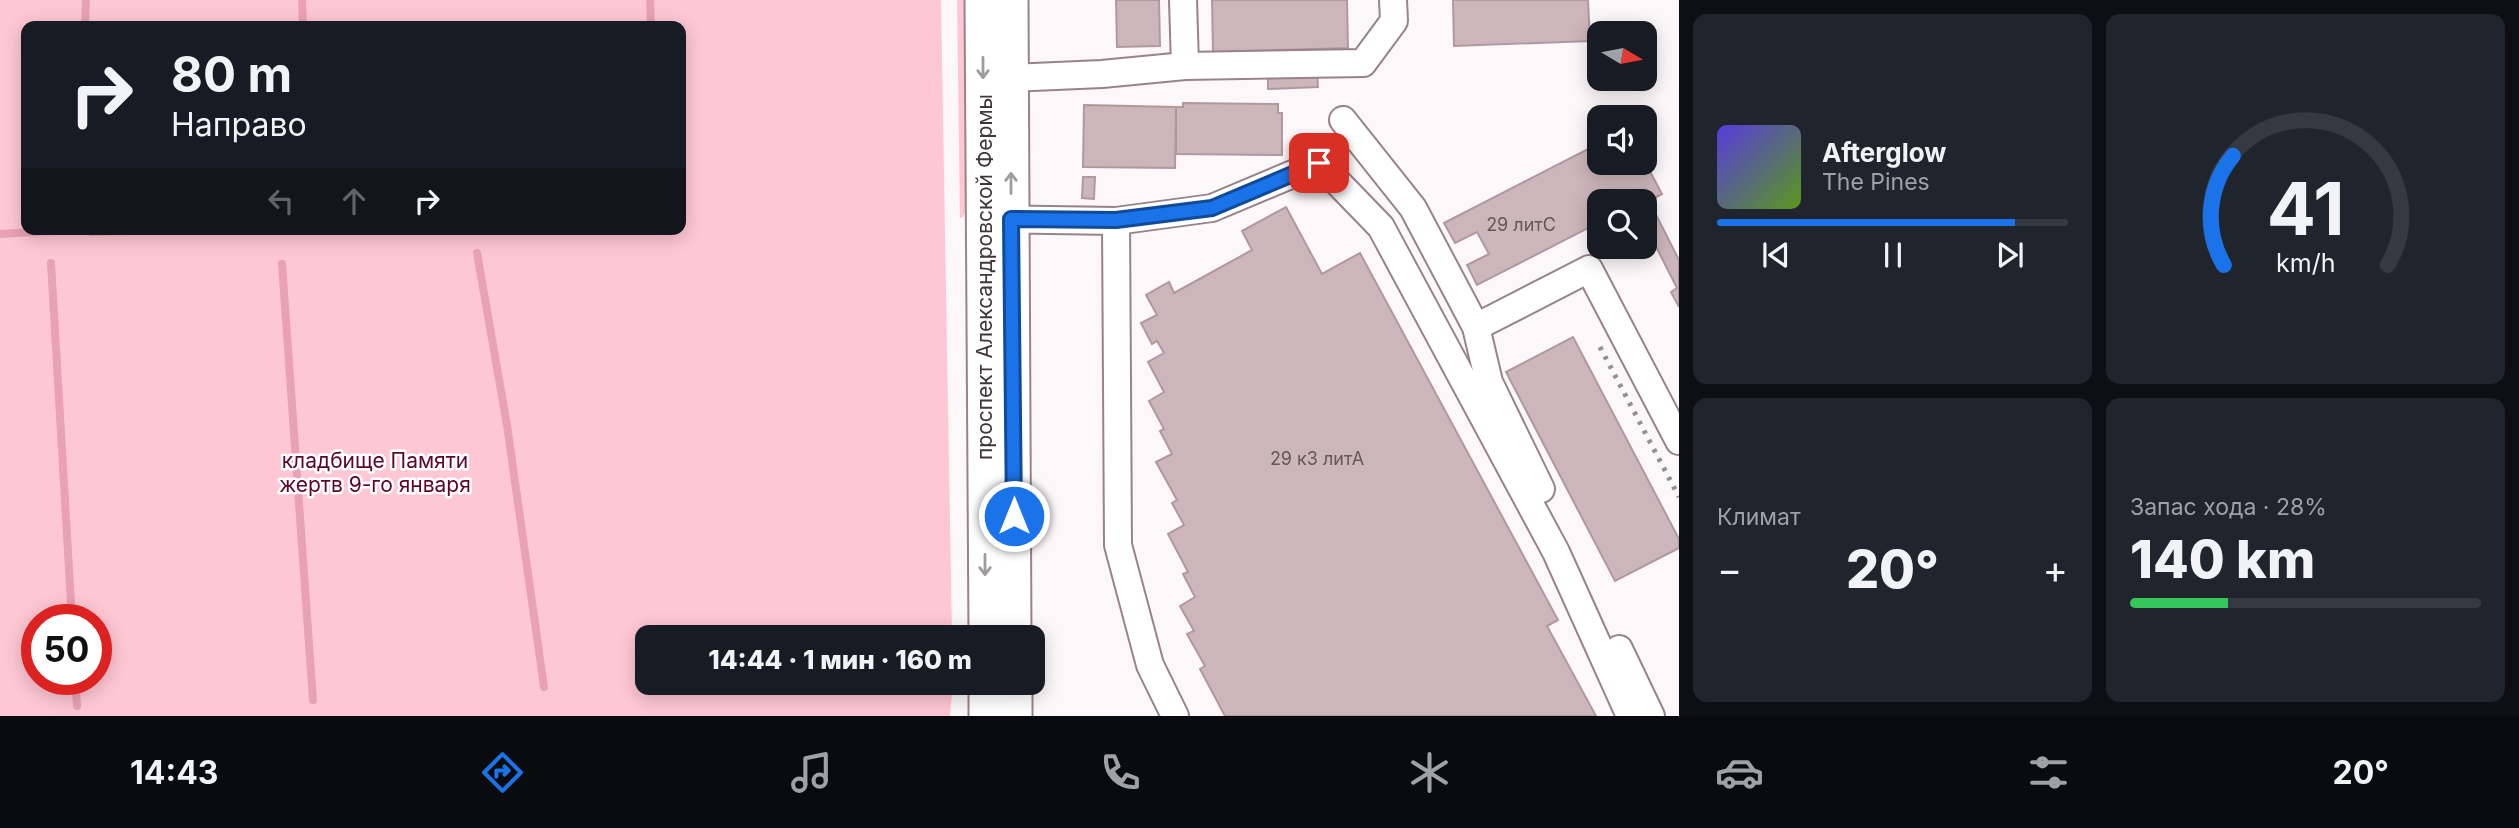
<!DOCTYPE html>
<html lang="ru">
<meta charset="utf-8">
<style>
:root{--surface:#171b24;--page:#20242c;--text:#f1f3f6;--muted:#9ea1a6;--line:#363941;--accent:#1a73e8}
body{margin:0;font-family:Inter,sans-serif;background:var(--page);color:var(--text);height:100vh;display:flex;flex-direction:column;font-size:26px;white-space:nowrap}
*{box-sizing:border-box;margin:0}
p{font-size:23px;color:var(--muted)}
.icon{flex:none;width:38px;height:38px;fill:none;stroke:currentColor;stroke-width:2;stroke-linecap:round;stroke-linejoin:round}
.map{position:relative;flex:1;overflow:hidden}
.details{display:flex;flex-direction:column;gap:14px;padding:14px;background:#0d0f14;width:840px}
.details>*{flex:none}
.guide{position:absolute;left:21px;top:21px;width:665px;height:214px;border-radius:14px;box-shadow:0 4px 18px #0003;background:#171b24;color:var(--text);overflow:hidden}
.needle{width:46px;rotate:100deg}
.tools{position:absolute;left:1587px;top:21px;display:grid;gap:14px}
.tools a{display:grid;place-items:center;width:70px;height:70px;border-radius:14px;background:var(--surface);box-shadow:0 4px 18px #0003;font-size:35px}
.speed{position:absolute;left:21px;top:604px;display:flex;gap:14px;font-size:35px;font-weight:700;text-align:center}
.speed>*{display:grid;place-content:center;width:91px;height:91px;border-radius:50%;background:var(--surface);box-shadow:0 4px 18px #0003;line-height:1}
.speed .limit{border:10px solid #d22;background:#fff;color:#111}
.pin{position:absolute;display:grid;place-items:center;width:60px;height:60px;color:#fff;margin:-30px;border-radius:14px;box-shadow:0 4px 10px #0006}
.me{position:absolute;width:77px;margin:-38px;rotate:0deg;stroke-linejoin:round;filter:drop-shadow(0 0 5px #0008)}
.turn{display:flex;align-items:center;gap:24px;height:147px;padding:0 35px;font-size:32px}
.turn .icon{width:91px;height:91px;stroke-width:2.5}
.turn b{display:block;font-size:49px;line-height:60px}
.lanes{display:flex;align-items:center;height:66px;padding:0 35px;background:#0003;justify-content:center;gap:35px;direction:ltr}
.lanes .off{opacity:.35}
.big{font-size:52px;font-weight:800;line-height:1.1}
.details .widget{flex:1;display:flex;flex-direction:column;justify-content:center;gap:10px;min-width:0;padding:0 24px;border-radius:14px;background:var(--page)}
.details .dial{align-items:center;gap:0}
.dial svg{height:182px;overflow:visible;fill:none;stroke:var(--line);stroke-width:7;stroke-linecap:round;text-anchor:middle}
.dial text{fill:var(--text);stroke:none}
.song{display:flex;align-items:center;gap:21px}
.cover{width:84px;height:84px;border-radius:10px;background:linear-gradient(135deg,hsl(250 70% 55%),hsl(90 70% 35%))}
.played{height:7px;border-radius:4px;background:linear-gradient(90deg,var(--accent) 85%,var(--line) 85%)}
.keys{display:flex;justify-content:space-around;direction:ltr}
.heat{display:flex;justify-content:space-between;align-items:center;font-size:38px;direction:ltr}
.charge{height:10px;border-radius:5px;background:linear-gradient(90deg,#34c759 28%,var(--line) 0)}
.details .tiles{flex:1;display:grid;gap:14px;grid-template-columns:repeat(2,1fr)}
.trip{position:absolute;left:635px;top:625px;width:410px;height:70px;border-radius:14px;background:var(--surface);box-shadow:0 4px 18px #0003;font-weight:800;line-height:70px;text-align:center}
.tabs{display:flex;height:112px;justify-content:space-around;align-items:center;background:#090b0e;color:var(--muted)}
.tabs .icon{width:49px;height:49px}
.tabs .on{color:var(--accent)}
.tabs b{font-size:32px;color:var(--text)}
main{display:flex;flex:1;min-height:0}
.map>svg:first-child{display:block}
.green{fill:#fec7d4;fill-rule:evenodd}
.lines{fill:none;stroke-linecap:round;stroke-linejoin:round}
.stream{stroke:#e9a2b3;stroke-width:8}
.building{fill:#cdb6bb;stroke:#af999e;stroke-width:2}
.minor-casing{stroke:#998388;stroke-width:30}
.major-casing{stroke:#998388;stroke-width:37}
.minor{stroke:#fff;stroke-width:26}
.major{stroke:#fff;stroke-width:33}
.rail{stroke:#968e90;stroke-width:5;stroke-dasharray:3.5 7;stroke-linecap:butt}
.oneway{stroke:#a09b9c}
.route-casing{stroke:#114b97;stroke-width:18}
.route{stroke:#1a73e8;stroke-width:12}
.labels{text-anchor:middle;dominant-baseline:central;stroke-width:5;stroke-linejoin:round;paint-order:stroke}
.number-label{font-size:18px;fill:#64575a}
.street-label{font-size:21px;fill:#413739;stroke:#fff}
.park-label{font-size:21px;fill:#5b062a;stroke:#fff}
</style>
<main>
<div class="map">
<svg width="1679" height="716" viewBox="0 0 1679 716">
<rect width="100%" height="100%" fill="#fcf7f8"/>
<g class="green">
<path d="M0,0H941L952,637H648V682L953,683L950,716H0ZM26,26H681V229H26ZM37,620H96V679H37Z"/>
<path d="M957,0H966L968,206L963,217L960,218Z"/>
</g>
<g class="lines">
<g class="stream">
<path d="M302,0L303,26"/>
<path d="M650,0L651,26"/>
<path d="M85,26L86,0"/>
<path d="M91,232L189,229"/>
<path d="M0,234L82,229"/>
<path d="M477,253L507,425L544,687"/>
<path d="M51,263L72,620"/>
<path d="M282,264L313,700"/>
<path d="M75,679L77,706"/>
</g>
</g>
<g class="building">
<path d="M1116,0H1159L1160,46L1117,47Z"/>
<path d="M1212,0H1347L1348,48L1213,52Z"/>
<path d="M1453,0H1588L1590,41L1454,46Z"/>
<path d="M1317,72L1318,87L1268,89V73Z"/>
<path d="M1183,103L1278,104V113H1282V155L1176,154V107H1183Z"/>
<path d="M1084,105L1176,107L1175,168L1083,167Z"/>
<path d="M1600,143V163L1645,162L1662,194L1649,201L1679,260V307L1671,292L1677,288L1645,225V201H1600V222L1477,285L1467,265L1489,254L1477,232L1455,243L1444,223Z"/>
<path d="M1083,177H1095L1094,199L1082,198Z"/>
<path d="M1286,207L1322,274L1360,253L1558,620L1547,626L1596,716H1225L1200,669L1205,666L1187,634L1194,631L1180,606L1195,597L1183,574L1188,572L1168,534L1184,525L1172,503L1177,500L1156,462L1172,454L1160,431L1164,429L1149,401L1164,392L1148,362L1164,353L1157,341L1152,344L1141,323L1157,315L1146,295L1169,282L1174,293L1252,250L1242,231Z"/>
<path d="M1573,337L1679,539V548L1615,581L1506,372Z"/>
</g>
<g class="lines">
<g class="minor-casing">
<g id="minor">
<path d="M1183,0L1185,66"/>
<path d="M1011,78L1102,74L1185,66L1363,63L1394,21L1393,0"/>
<path d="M1343,120L1413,208L1476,327L1489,382L1541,489"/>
<path d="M992,219L1116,221L1212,208L1319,163L1381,227L1556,552L1630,716"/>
<path d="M1116,221L1118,545L1150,665L1175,716"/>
<path d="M1476,327L1589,269L1679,441"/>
<path d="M1619,649L1651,716"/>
</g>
</g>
<g class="major-casing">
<g id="major">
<path d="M982,0L986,637"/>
<path d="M1011,0L1014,637"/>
<path d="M986,682V716"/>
<path d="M1015,682V716"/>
</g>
</g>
<use href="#minor" class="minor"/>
<use href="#major" class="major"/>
<path class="rail" d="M1600,347L1679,497"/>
</g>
<defs><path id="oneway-shaft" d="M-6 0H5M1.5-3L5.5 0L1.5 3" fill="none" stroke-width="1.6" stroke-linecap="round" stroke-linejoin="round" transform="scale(1.75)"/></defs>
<g class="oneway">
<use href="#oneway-shaft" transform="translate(983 68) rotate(90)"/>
<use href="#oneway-shaft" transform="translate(1011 183) rotate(-90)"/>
<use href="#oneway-shaft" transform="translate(985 565) rotate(90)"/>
</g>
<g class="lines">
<g class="route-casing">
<path id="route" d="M1014,516L1011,219L1116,220L1212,208L1319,163"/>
</g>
<use href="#route" class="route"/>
</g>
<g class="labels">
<g class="number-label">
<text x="1521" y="224">29 литС</text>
<text x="1317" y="458">29 к3 литА</text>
</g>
<g class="street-label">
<text transform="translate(984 277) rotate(-90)">проспект Александровской Фермы</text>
</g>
<g class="park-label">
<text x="375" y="460">кладбище Памяти<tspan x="375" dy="24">жертв 9-го января</tspan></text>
</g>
</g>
</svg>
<div class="tools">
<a><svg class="needle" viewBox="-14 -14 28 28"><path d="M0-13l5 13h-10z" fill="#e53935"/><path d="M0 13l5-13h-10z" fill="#9ea1a6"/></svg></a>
<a><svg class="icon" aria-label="sound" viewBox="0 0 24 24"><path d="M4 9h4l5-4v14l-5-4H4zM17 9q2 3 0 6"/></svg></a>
<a><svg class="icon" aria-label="search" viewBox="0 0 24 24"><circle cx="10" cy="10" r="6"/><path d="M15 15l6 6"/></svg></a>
</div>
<div class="speed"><div class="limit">50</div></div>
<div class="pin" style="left:1319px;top:163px;background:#d93025"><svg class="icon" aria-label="arrive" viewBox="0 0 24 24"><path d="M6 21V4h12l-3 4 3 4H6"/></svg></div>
<svg class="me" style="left:1014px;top:516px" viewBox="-20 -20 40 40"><circle r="17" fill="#1a73e8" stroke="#fff" stroke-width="3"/><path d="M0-11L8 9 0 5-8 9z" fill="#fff"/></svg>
<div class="trip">14:44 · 1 мин · 160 m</div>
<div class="guide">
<div class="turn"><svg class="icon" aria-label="right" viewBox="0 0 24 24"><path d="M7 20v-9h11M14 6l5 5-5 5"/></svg><div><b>80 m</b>Направо</div></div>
<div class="lanes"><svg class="icon off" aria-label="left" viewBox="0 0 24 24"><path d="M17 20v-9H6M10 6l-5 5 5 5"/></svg><svg class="icon off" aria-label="ahead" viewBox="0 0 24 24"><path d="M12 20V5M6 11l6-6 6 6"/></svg><svg class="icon" aria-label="right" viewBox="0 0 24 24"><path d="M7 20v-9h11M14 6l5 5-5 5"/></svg></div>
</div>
</div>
<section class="details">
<div class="tiles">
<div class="widget">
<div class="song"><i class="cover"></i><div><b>Afterglow</b><p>The Pines</p></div></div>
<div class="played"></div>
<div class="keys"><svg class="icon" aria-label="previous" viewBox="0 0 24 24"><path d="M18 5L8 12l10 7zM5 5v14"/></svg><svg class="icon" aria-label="pause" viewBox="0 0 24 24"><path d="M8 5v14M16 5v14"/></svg><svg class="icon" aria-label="next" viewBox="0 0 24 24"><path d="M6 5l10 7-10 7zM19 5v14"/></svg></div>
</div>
<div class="widget dial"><svg viewBox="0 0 100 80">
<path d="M14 69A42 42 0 1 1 86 69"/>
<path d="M14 69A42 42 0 0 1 18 21" stroke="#1a73e8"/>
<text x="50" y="56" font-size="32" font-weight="700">41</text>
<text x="50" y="72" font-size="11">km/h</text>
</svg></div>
<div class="widget"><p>Климат</p>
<div class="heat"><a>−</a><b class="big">20°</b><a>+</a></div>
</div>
<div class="widget"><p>Запас хода · 28%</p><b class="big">140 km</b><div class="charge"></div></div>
</div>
</section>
</main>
<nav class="tabs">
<b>14:43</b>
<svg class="icon on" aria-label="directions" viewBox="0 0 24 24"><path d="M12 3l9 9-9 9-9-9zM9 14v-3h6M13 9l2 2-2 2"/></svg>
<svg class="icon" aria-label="music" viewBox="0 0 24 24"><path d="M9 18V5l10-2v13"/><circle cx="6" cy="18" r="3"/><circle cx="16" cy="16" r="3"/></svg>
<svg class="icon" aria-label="phone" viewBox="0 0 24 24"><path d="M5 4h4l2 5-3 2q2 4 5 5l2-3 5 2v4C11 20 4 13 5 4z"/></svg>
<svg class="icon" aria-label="climate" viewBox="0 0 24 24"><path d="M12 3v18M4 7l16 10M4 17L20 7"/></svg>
<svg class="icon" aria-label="car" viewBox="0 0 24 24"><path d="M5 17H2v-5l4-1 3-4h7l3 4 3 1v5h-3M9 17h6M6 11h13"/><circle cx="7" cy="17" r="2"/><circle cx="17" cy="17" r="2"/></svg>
<svg class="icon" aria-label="filters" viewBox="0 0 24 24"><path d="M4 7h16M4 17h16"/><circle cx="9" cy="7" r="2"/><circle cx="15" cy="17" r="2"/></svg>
<b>20°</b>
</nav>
